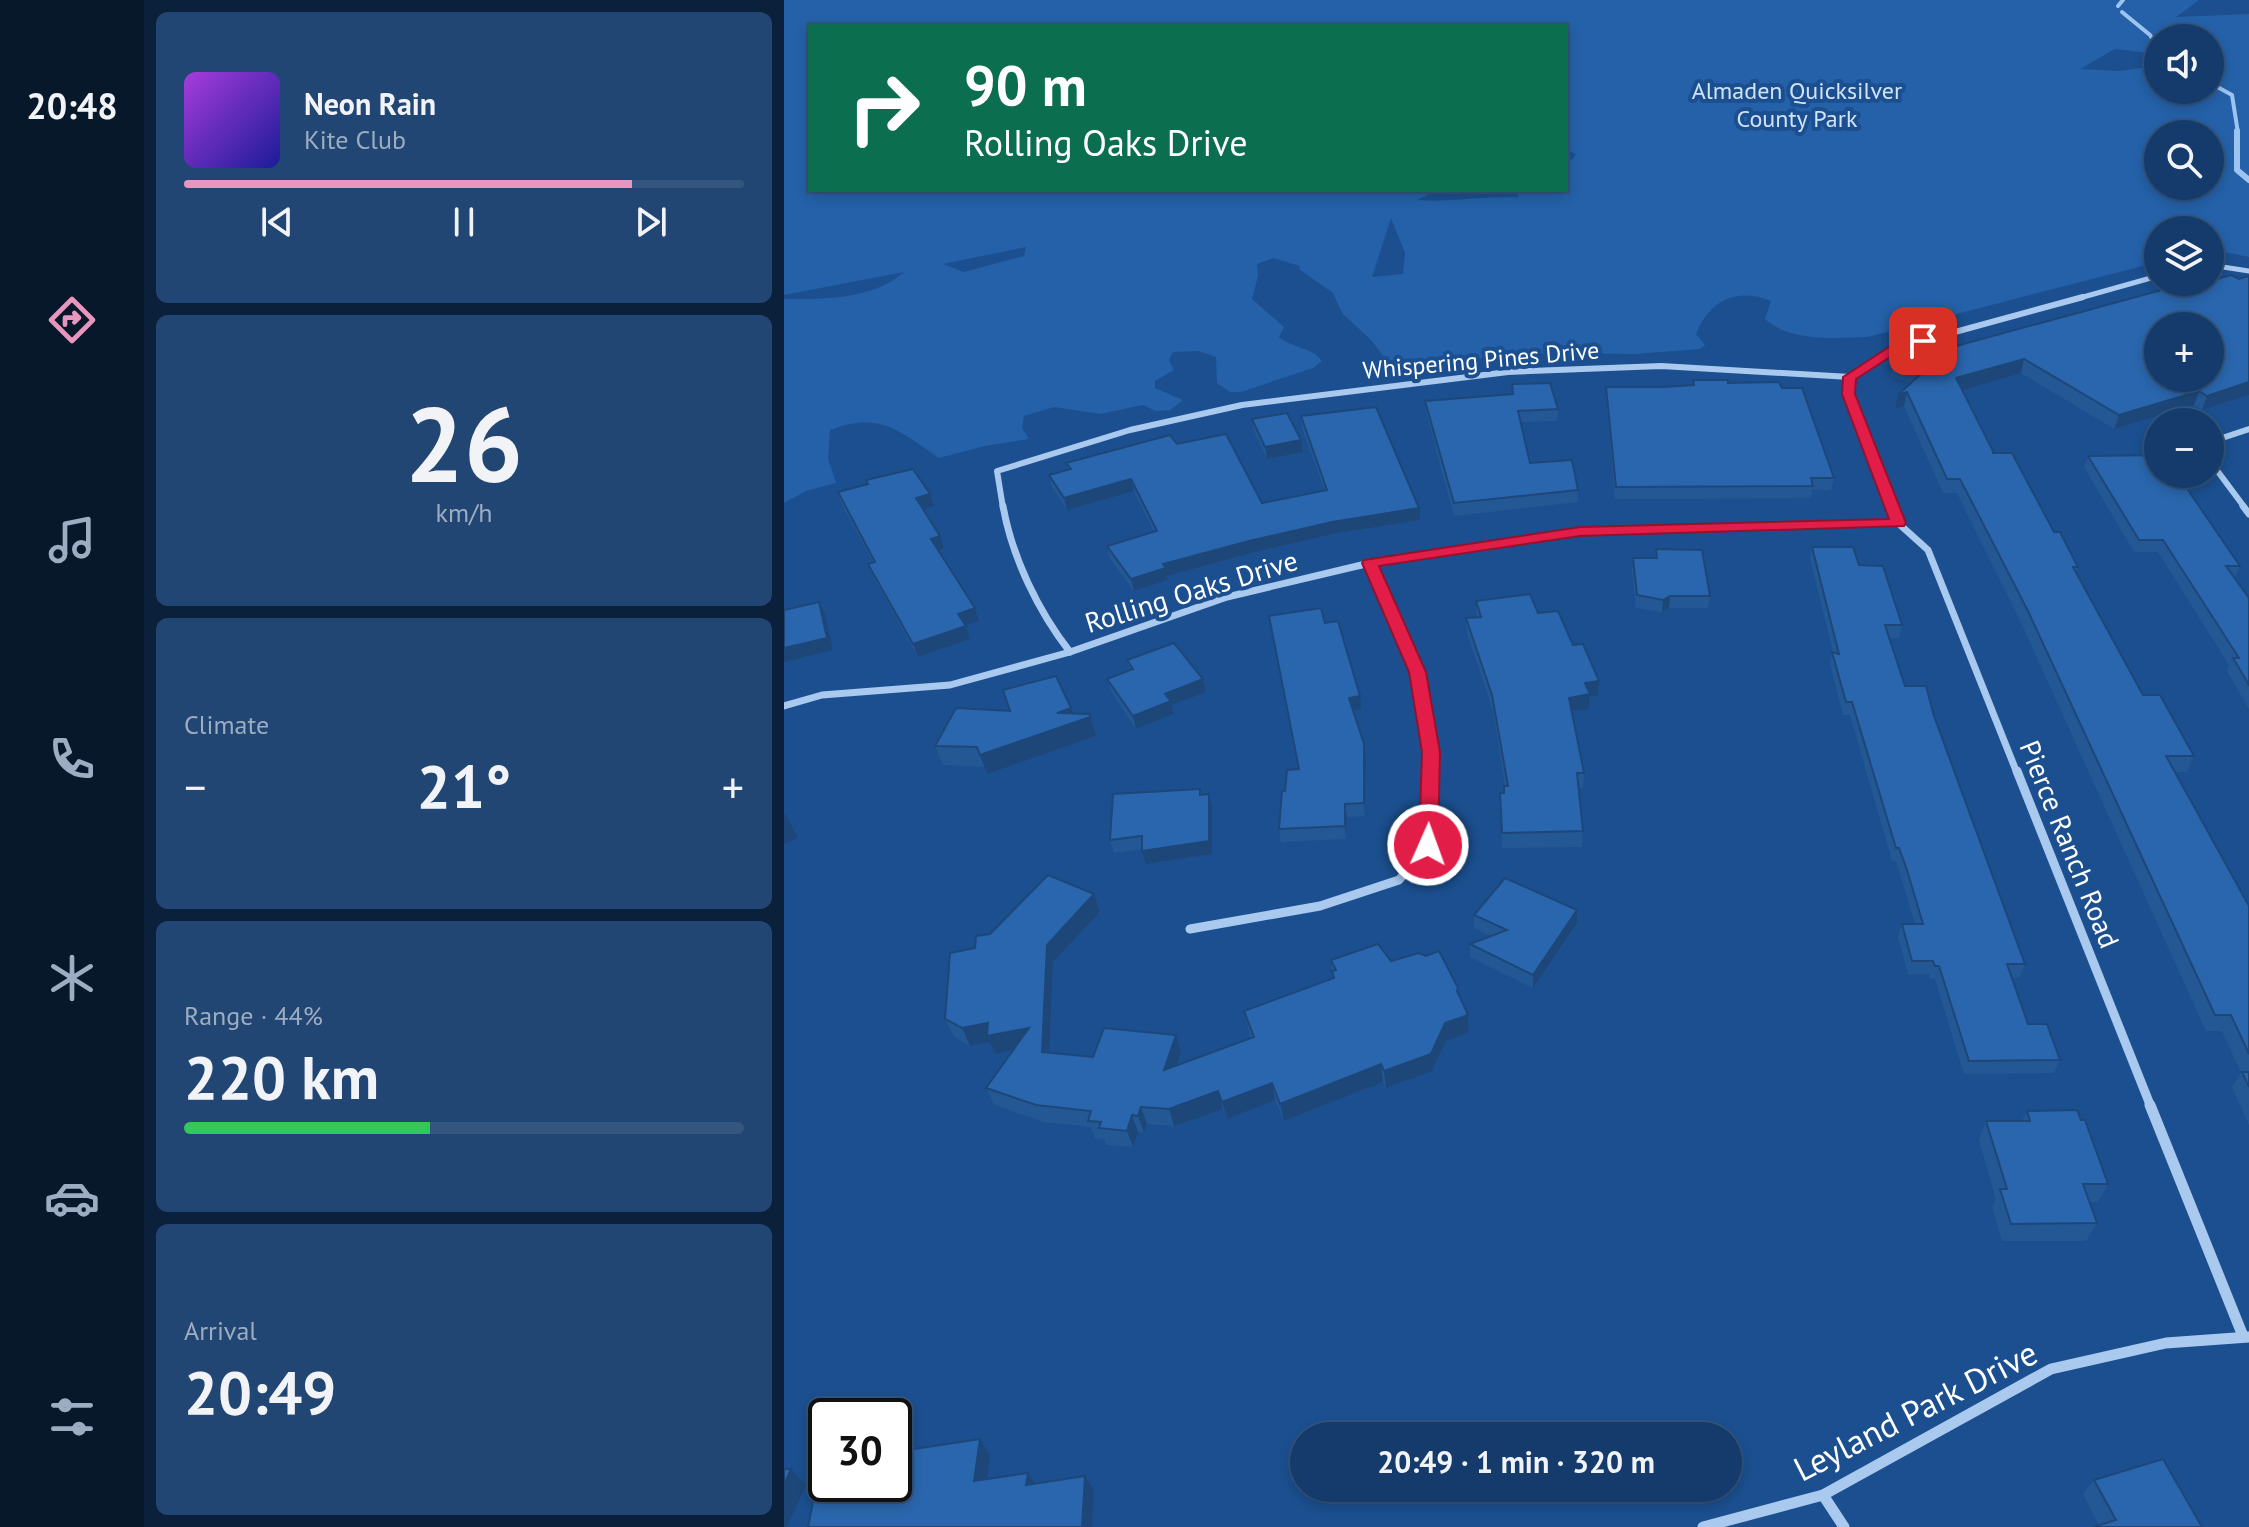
<!DOCTYPE html>
<meta charset="utf-8">
<style>
:root{--surface:#143b6b;--page:#214673;--text:#f1f3f6;--muted:#9dadc1;--line:#33557e;--accent:#e797bd}
body{margin:0;font-family:"PT Sans",sans-serif;background:var(--page);color:var(--text);height:100vh;display:flex;flex-direction:column;font-size:30px;white-space:nowrap}
*{box-sizing:border-box;margin:0}
p{font-size:26px;color:var(--muted)}
.icon{flex:none;width:44px;height:44px;fill:none;stroke:currentColor;stroke-width:2;stroke-linecap:round;stroke-linejoin:round}
.map{position:relative;flex:1;overflow:hidden}
.sheet{display:flex;flex-direction:column;gap:12px;padding:12px;background:#0b203b;width:640px}
.sheet>*{flex:none}
.hud{position:absolute;left:24px;top:24px;width:760px;height:168px;border-radius:0px;box-shadow:0 4px 12px #0003,0 0 0 2px var(--line);background:#0b6e4f;color:#fff;overflow:hidden}
.buttons{position:absolute;left:1360px;top:24px;display:grid;gap:16px}
.buttons a{display:grid;place-items:center;width:80px;height:80px;border-radius:50%;background:var(--surface);box-shadow:0 4px 12px #0003,0 0 0 2px var(--line);font-size:40px}
.speed{position:absolute;left:24px;top:1398px;display:flex;gap:16px;font-size:40px;font-weight:700;text-align:center}
.speed>*{display:grid;place-content:center;width:104px;height:104px;border-radius:50%;background:var(--surface);box-shadow:0 4px 12px #0003,0 0 0 2px var(--line);line-height:1}
.speed .limit{border:4px solid #111;border-radius:12px;background:#fff;color:#111}
.pin{position:absolute;display:grid;place-items:center;width:68px;height:68px;color:#fff;margin:-34px;border-radius:16px;box-shadow:0 4px 12px #0006}
.me{position:absolute;width:88px;margin:-44px;rotate:2deg;stroke-linejoin:round;filter:drop-shadow(0 0 6px #0008)}
.turn{display:flex;align-items:center;gap:28px;height:168px;padding:0 24px;font-size:36px}
.turn .icon{width:104px;height:104px;stroke-width:2.5}
.turn b{display:block;font-size:56px;line-height:68px}
.big{font-size:60px;font-weight:700;line-height:1.1}
.sheet .card{flex:1;display:flex;flex-direction:column;justify-content:center;gap:12px;min-width:0;padding:0 28px;border-radius:12px;background:var(--page)}
.sheet .dial{align-items:center;gap:0}
.dial b{font-size:104px;line-height:1}
.song{display:flex;align-items:center;gap:24px}
.cover{width:96px;height:96px;border-radius:12px;background:linear-gradient(135deg,hsl(280 70% 55%),hsl(240 70% 35%))}
.played{height:8px;border-radius:4px;background:linear-gradient(90deg,var(--accent) 80%,var(--line) 80%)}
.keys{display:flex;justify-content:space-around;direction:ltr}
.heat{display:flex;justify-content:space-between;align-items:center;font-size:44px;direction:ltr}
.charge{height:12px;border-radius:6px;background:linear-gradient(90deg,#34c759 44%,var(--line) 0)}
.trip{position:absolute;left:506px;top:1422px;width:452px;height:80px;border-radius:40px;background:var(--surface);box-shadow:0 4px 12px #0003,0 0 0 2px var(--line);font-weight:700;line-height:80px;text-align:center}
main{display:flex;flex:1;min-height:0}
.menu{display:flex;flex-direction:column;width:144px;justify-content:space-around;align-items:center;background:#08182b;color:var(--muted)}
.menu .icon{width:56px;height:56px}
.menu .active{color:var(--accent)}
.menu b{font-size:36px;color:var(--text)}
.map>svg:first-child{display:block}
.green{fill:#2461a8;fill-rule:evenodd}
.lines{fill:none;stroke-linecap:round;stroke-linejoin:round}
.stream-far1{stroke:#9cc4f0;stroke-width:4}
.stream{stroke:#9cc4f0;stroke-width:6}
.street-far4{stroke:#a9c9ee;stroke-width:5}
.street-far3{stroke:#a9c9ee;stroke-width:6}
.street-far2{stroke:#a9c9ee;stroke-width:7}
.street-far1{stroke:#a9c9ee;stroke-width:9}
.street{stroke:#a9c9ee;stroke-width:11}
.wall{fill:#245895}
.shaded-wall{fill:#1d4779}
.building{fill:#2a66ad;stroke:#1d4779;stroke-width:2;fill-rule:evenodd}
.route{fill:#e11d48;stroke:#92132f;stroke-width:2}
.labels{text-anchor:middle;dominant-baseline:central;stroke-width:8;stroke-linejoin:round;paint-order:stroke}
.far-park-label{font-size:24px;fill:#cfe3fa;stroke:#1b4f8f}
.far-street-label{font-size:24px;fill:#fff;stroke:#1b4f8f}
.street-label{font-size:28px;fill:#fff;stroke:#1b4f8f}
.near-street-label{font-size:34px;fill:#fff;stroke:#1b4f8f}
</style>
<main>
<nav class="menu">
<b>20:48</b>
<svg class="icon active" aria-label="directions" viewBox="0 0 24 24"><path d="M12 3l9 9-9 9-9-9zM9 14v-3h6M13 9l2 2-2 2"/></svg>
<svg class="icon" aria-label="music" viewBox="0 0 24 24"><path d="M9 18V5l10-2v13"/><circle cx="6" cy="18" r="3"/><circle cx="16" cy="16" r="3"/></svg>
<svg class="icon" aria-label="phone" viewBox="0 0 24 24"><path d="M5 4h4l2 5-3 2q2 4 5 5l2-3 5 2v4C11 20 4 13 5 4z"/></svg>
<svg class="icon" aria-label="climate" viewBox="0 0 24 24"><path d="M12 3v18M4 7l16 10M4 17L20 7"/></svg>
<svg class="icon" aria-label="car" viewBox="0 0 24 24"><path d="M5 17H2v-5l4-1 3-4h7l3 4 3 1v5h-3M9 17h6M6 11h13"/><circle cx="7" cy="17" r="2"/><circle cx="17" cy="17" r="2"/></svg>
<svg class="icon" aria-label="filters" viewBox="0 0 24 24"><path d="M4 7h16M4 17h16"/><circle cx="9" cy="7" r="2"/><circle cx="15" cy="17" r="2"/></svg>
</nav>
<section class="sheet">
<div class="card">
<div class="song"><i class="cover"></i><div><b>Neon Rain</b><p>Kite Club</p></div></div>
<div class="played"></div>
<div class="keys"><svg class="icon" aria-label="previous" viewBox="0 0 24 24"><path d="M18 5L8 12l10 7zM5 5v14"/></svg><svg class="icon" aria-label="pause" viewBox="0 0 24 24"><path d="M8 5v14M16 5v14"/></svg><svg class="icon" aria-label="next" viewBox="0 0 24 24"><path d="M6 5l10 7-10 7zM19 5v14"/></svg></div>
</div>
<div class="card dial"><b>26</b><p>km/h</p></div>
<div class="card"><p>Climate</p>
<div class="heat"><a>−</a><b class="big">21°</b><a>+</a></div>
</div>
<div class="card"><p>Range · 44%</p><b class="big">220 km</b><div class="charge"></div></div>
<div class="card"><p>Arrival</p><b class="big">20:49</b></div>
</section>
<div class="map">
<svg width="1465" height="1527" viewBox="0 0 1465 1527">
<rect width="100%" height="100%" fill="#1b4f8f"/>
<path class="green" d="M0,0H1415L1392,17L1465,14V257L1426,249V230H1374V262L1083,337C1051,338 1006,342 981,319L987,301C952,287 926,300 912,334L921,345L916,349L851,354L768,353L607,366L587,340L558,313L549,293L515,269L516,266L489,258L473,264L474,276L468,299L500,327L495,337C507,348 529,347 538,361L529,368L457,392H446L433,383L432,357L415,351L389,352L385,360L390,370L371,381V388L399,400L386,410L372,411L359,405L316,414L270,407L240,416L238,428L245,439L201,446L155,458C115,431 96,411 46,430L44,459L52,483L22,491L0,503V299C41,299 88,300 120,272L0,295ZM26,26H782V150L792,154L788,160L782,157V190H734V197C700,196 667,202 633,200L654,190H26ZM1426,38V90H1374V38ZM1331,49L1366,53L1363,67L1336,71L1296,69ZM1426,134V186H1374V134ZM607,218L621,253L619,274L588,277ZM242,247L240,256L180,272L159,264Z"/>
<g class="lines">
<g class="stream-far1">
<path d="M1334,6L1339,0"/>
<path d="M1338,12L1366,35L1374,48"/>
<path d="M1426,83L1448,95L1454,133"/>
</g>
<path class="stream" d="M1453,131V170L1465,180"/>
<g class="street-far4">
<path d="M1426,265L1465,271"/>
<path d="M1292,299L1374,276"/>
</g>
<g class="street-far3">
<path d="M1066,377L1065,394L1108,508"/>
<path d="M1426,442L1465,429"/>
<path d="M1426,461L1461,508"/>
<path d="M219,508L213,471L346,430L458,405L724,372L877,366L1066,377L1109,349L1299,297"/>
</g>
<g class="street-far2">
<path d="M219,506C228,557 254,611 286,652"/>
<path d="M1108,506L1114,523L1144,550L1233,773"/>
<path d="M1459,506L1465,514"/>
<path d="M586,563L634,672L647,752L646,773"/>
<path d="M0,706L38,695L166,685L286,652L443,597L586,563L796,531L1114,523"/>
</g>
<g class="street-far1">
<path d="M1233,771L1367,1107"/>
<path d="M406,929L536,906L615,880L644,845L646,771"/>
</g>
<g class="street">
<path d="M1366,1105L1459,1336"/>
<path d="M1039,1495L1060,1527"/>
<path d="M919,1527L1039,1495L1267,1369L1382,1343L1465,1337"/>
</g>
</g>
<g class="wall">
<path d="M1407,282L1465,395L1418,410L1410,405L1330,429L1237,373L1178,390L1210,453L1294,567L1292,573L1359,695L1410,756L1403,772H1391L1465,906V1125L1448,1087L1457,1073L1438,1031H1422L1239,627L1173,493H1159L1120,406L1111,409L1127,383L1107,376L1110,363Z"/>
<path d="M909,380L998,388L1050,478L1047,490H1028L1027,498L831,499L822,398V387H878L909,385Z"/>
<path d="M728,384L774,409L773,421L737,422L746,463L794,490V502L670,516L642,412L641,401L728,394Z"/>
<path d="M517,416L636,520L549,534L467,553L383,576L384,580L350,591L326,559L323,546L370,532L350,491L283,510L268,487L265,475L284,470L282,463L393,444L478,503L541,491L518,428Z"/>
<path d="M468,419L519,452L483,459L470,431Z"/>
<path d="M1304,456L1456,566L1451,578L1465,598V709L1443,671L1445,665L1374,552H1350L1300,467Z"/>
<path d="M82,480L146,494L150,506L139,510L156,536L160,549L154,550L191,608L195,621L181,625L186,639L134,657L89,576L84,564L89,562L58,505L54,492L83,484Z"/>
<path d="M1028,547L1075,565L1118,625L1115,638H1105L1121,686L1150,716L1241,964L1236,977H1227L1244,1024L1276,1060L1270,1073L1180,1074L1151,979H1146L1145,974H1124L1114,937L1118,924H1131L1112,861H1108L1066,715H1059L1046,665L1048,652H1049L1026,559Z"/>
<path d="M872,549L926,596L924,608H885L878,612L852,608L848,571L849,558H871Z"/>
<path d="M692,601L754,613L789,645L815,681L814,696L805,697V709L788,712L800,773L799,788H795L799,831L798,847L718,848L716,793H720L721,786L709,710L683,633L682,618L693,617Z"/>
<path d="M541,623L577,709L569,710L580,744L582,758L581,816L563,817L562,839L497,842L495,829L501,791L514,769L487,628Z"/>
<path d="M343,660L419,679L422,692L388,705L390,714L352,729L327,691L323,679L346,670Z"/>
<path d="M287,708L289,714L312,736L203,774L200,767L159,765L151,746L226,711Z"/>
<path d="M417,794L428,807V854L362,864L358,849L330,853L326,840Z"/>
<path d="M310,894L316,912L269,962L266,1053L309,1057L397,1052L392,1066L467,1038L464,1028L460,1011L549,979L547,960L607,961L675,996L684,1015L685,1032L662,1041L648,1071L602,1088L599,1082L500,1121L491,1100L443,1119L439,1109L390,1126L363,1124L360,1133L354,1132L349,1147L322,1145L320,1139L311,1138L307,1127L260,1122L210,1105L202,1088L229,1050L211,1054L206,1042L186,1046L170,1036L161,1019L191,948L206,934Z"/>
<path d="M690,915L793,923L749,988L686,957V944L707,936L690,928Z"/>
<path d="M1243,1111L1324,1184L1314,1202H1305L1313,1223L1302,1241H1218L1208,1207L1212,1199L1195,1140L1202,1121H1238Z"/>
<path d="M1310,1480L1418,1527L1315,1525L1299,1494Z"/>
</g>
<g class="shaded-wall">
<path d="M1240,359L1237,373L1169,393L1172,378Z"/>
<path d="M1465,382V395L1418,410L1423,396Z"/>
<path d="M1415,391L1410,405L1330,429L1335,415Z"/>
<path d="M1123,392L1120,406L1111,409L1114,395Z"/>
<path d="M517,440L519,452L483,459L481,447Z"/>
<path d="M347,479L350,491L283,510L280,498Z"/>
<path d="M146,494L150,506L136,511L132,498Z"/>
<path d="M635,508L636,520L549,534L467,553L383,576L384,580L350,591L347,579L379,564L465,541L548,522Z"/>
<path d="M156,536L160,549L151,551L147,539Z"/>
<path d="M886,596L885,608L878,612L879,600Z"/>
<path d="M35,602L41,614L49,650L0,662V648Z"/>
<path d="M191,608L195,621L179,626L174,614Z"/>
<path d="M182,626L186,639L134,657L129,644Z"/>
<path d="M419,679L422,692L388,705L390,714L352,729L349,716L381,694Z"/>
<path d="M815,681L814,696L805,697V709L784,712L785,698L801,683Z"/>
<path d="M576,696L577,709L566,711L565,698Z"/>
<path d="M287,708L291,722L306,714L312,736L203,774L196,755L273,713Z"/>
<path d="M580,744L582,758L581,816L580,803Z"/>
<path d="M425,794L428,807V854L362,864L358,851Z"/>
<path d="M561,804L563,817L562,839L561,826Z"/>
<path d="M1,813L14,838L0,844V820Z"/>
<path d="M310,894L316,912L269,962L265,1069L258,1052L263,945Z"/>
<path d="M793,910V923L749,988V975Z"/>
<path d="M684,1015L685,1032L662,1041L648,1071L602,1088L600,1071L661,1023Z"/>
<path d="M204,1023L245,1028L252,1045L211,1054L206,1042L186,1046L178,1028Z"/>
<path d="M392,1035L397,1052L385,1087L380,1070Z"/>
<path d="M597,1064L599,1082L500,1121L496,1104Z"/>
<path d="M488,1083L491,1100L443,1119L438,1102Z"/>
<path d="M434,1091L439,1109L390,1126L385,1109Z"/>
<path d="M357,1107L363,1124L360,1133L354,1116Z"/>
<path d="M348,1115L354,1132L349,1147L343,1131Z"/>
<path d="M196,1439L206,1455L201,1496L190,1481Z"/>
<path d="M7,1469L22,1485L3,1527H0V1485Z"/>
<path d="M244,1473L254,1488L242,1485Z"/>
<path d="M301,1476L310,1491L308,1527H298Z"/>
</g>
<g class="building">
<path d="M1447,275L1455,279L1465,276V382L1423,396L1415,391L1335,415L1240,359L1172,378L1210,453H1208H1228L1270,532H1276L1294,567H1289L1359,695H1376L1410,756H1382L1465,906V1054L1447,1015H1431L1244,611L1176,479H1163L1123,392L1114,395L1140,371L1110,363L1407,282H1426V281ZM1374,326H1426V378H1374Z"/>
<path d="M909,380H944V383L995,382L998,388H1018L1050,478H1027L1029,486L832,487L822,387H878L910,385Z"/>
<path d="M766,383L774,409L734,411L746,463L788,460L794,490L670,503L641,401L729,394L728,384Z"/>
<path d="M592,407L635,508L548,522L465,541L379,564L382,568L347,579L323,546L373,531L347,479L280,498L265,475L287,469L282,463L386,435L393,444L442,434L478,503L543,490L517,416Z"/>
<path d="M503,413L517,440L481,447L468,419Z"/>
<path d="M1374,455V474H1393L1456,566H1442L1465,598V685L1449,658H1455L1379,540H1355L1304,456Z"/>
<path d="M129,469L146,494L132,498L156,536L147,539L191,608L174,614L182,626L129,644L84,564L91,562L54,492L84,484L82,480Z"/>
<path d="M1028,547H1069L1075,565L1099,566L1118,625H1101L1121,686H1142L1150,716L1241,964H1223L1244,1024H1263L1276,1060L1185,1061L1155,966H1151L1149,961H1128L1118,924H1139L1123,870L1115,848H1112L1068,702H1062L1048,652L1055,654Z"/>
<path d="M872,549L918,550L926,596H886L879,600L853,595L849,558H873Z"/>
<path d="M746,594L754,613L774,611L789,645L799,644L815,681L801,683L806,694L785,698L800,773H793L799,831L718,833L716,793H720V786H724L708,695L682,618L697,617L692,601Z"/>
<path d="M35,602L43,638L0,648V610Z"/>
<path d="M537,608L541,623L554,621L576,696L565,698L580,744V803L561,804V826L495,829L498,791H501L503,770L515,769L485,616Z"/>
<path d="M390,643L419,679L381,694L387,701L349,716L323,679L349,669L343,660Z"/>
<path d="M272,676L287,708L273,713L306,714V717L196,755L193,747L151,746L172,708L226,711L219,690Z"/>
<path d="M416,789V795L425,794V841L358,851V836L326,840L329,794Z"/>
<path d="M264,875L310,894L263,945L258,1052L309,1057L320,1028L392,1035L380,1070L470,1037L460,1011L550,978L548,971L552,970L547,960L594,944L607,961L635,953L642,956L655,951L674,988L673,991L684,1015L661,1023L647,1054L600,1071L597,1064L496,1104L488,1083L438,1102L434,1091L385,1109L357,1107L354,1116L348,1115L343,1131L315,1128L317,1122L304,1121L307,1111L252,1105L202,1088L245,1028L203,1036L204,1023L178,1028L161,1019L166,953L191,948L192,936L206,934Z"/>
<path d="M721,878L793,910L749,975L686,944L723,930L690,915Z"/>
<path d="M1458,1072H1465V1087Z"/>
<path d="M1293,1110L1297,1120H1301L1324,1184H1299L1313,1223L1227,1224L1216,1189H1223L1202,1121H1246L1243,1111Z"/>
<path d="M196,1439L190,1481L244,1473L242,1485L301,1476L298,1527H24L30,1497L85,1488L86,1484H110V1452Z"/>
<path d="M1379,1459L1418,1527H1309L1332,1520L1310,1480Z"/>
<path d="M0,1469H7L0,1485Z"/>
</g>
<path class="route" d="M1139,338L1145,341L1143,344L1114,352L1072,379L1071,394L1122,523L1120,526L796,536L595,566L642,672L656,752L654,845L651,850H637L635,845L638,752L625,672L578,563L580,560L796,527L1105,519L1058,394L1059,377L1105,347Z"/>
<g class="labels">
<g class="far-park-label">
<text x="1013" y="90">Almaden Quicksilver<tspan x="1013" dy="28">County Park</tspan></text>
</g>
<g class="far-street-label">
<text transform="translate(697 360) rotate(-5)">Whispering Pines Drive</text>
</g>
<g class="street-label">
<text transform="translate(407 591) rotate(-17)">Rolling Oaks Drive</text>
<text transform="translate(1286 844) rotate(68)">Pierce Ranch Road</text>
</g>
<g class="near-street-label">
<text transform="translate(1131 1410) rotate(-27)">Leyland Park Drive</text>
</g>
</g>
</svg>
<div class="buttons">
<a><svg class="icon" aria-label="sound" viewBox="0 0 24 24"><path d="M4 9h4l5-4v14l-5-4H4zM17 9q2 3 0 6"/></svg></a>
<a><svg class="icon" aria-label="search" viewBox="0 0 24 24"><circle cx="10" cy="10" r="6"/><path d="M15 15l6 6"/></svg></a>
<a><svg class="icon" aria-label="layers" viewBox="0 0 24 24"><path d="M12 4l9 5-9 5-9-5zM3 14l9 5 9-5"/></svg></a>
<a>+</a>
<a>−</a>
</div>
<div class="speed"><div class="limit">30</div></div>
<div class="pin" style="left:1139px;top:341px;background:#d93025"><svg class="icon" aria-label="arrive" viewBox="0 0 24 24"><path d="M6 21V4h12l-3 4 3 4H6"/></svg></div>
<svg class="me" style="left:644px;top:845px" viewBox="-20 -20 40 40"><circle r="17" fill="#e11d48" stroke="#fff" stroke-width="3"/><path d="M0-11L8 9 0 5-8 9z" fill="#fff"/></svg>
<div class="trip">20:49 · 1 min · 320 m</div>
<div class="hud">
<div class="turn"><svg class="icon" aria-label="right" viewBox="0 0 24 24"><path d="M7 20v-9h11M14 6l5 5-5 5"/></svg><div><b>90 m</b>Rolling Oaks Drive</div></div>
</div>
</div>
</main>
